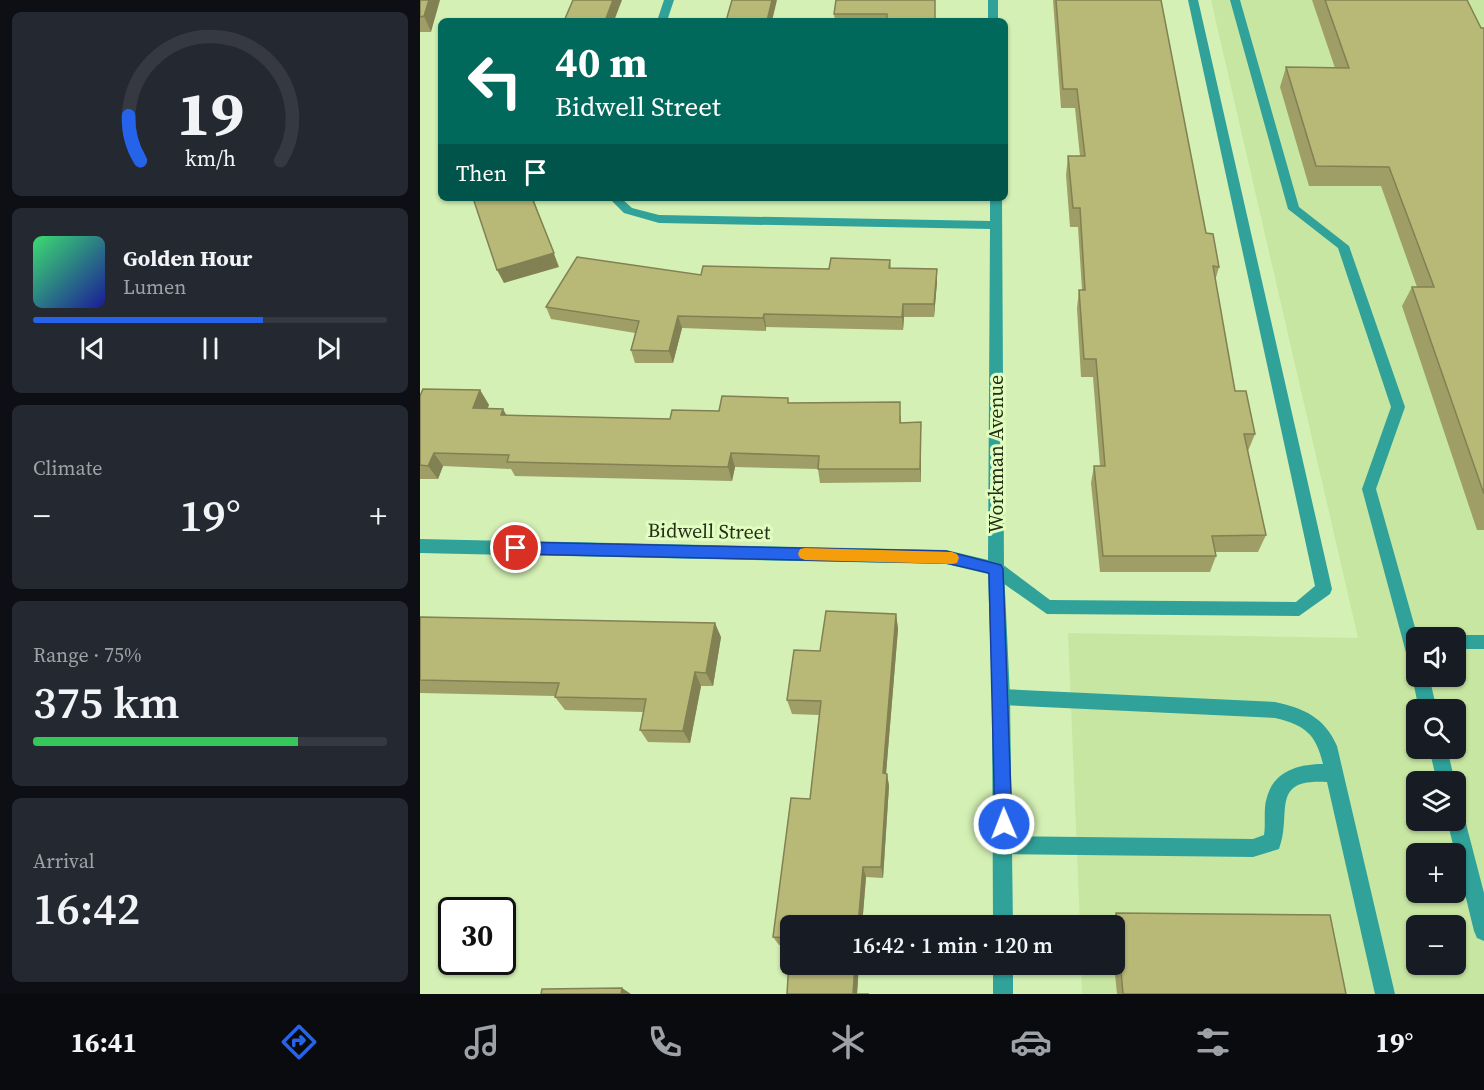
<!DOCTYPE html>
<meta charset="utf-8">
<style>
:root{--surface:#171b24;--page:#242831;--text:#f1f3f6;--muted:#9ea1a6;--line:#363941;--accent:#2563eb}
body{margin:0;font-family:"Source Serif 4",serif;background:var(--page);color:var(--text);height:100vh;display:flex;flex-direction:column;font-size:22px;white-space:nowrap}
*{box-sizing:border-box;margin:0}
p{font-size:20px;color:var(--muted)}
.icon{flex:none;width:33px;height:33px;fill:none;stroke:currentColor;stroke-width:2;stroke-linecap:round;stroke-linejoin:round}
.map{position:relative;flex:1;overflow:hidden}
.panel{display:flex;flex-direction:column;gap:12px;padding:12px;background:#0d0f14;width:420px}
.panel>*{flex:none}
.top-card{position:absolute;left:18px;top:18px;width:570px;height:183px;border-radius:9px;box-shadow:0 2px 4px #0004;background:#00695c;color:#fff;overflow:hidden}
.buttons{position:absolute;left:986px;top:627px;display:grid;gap:12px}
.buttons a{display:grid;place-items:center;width:60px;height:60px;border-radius:9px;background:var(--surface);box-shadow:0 2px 4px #0004;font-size:30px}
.speed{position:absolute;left:18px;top:897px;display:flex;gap:12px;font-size:30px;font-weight:700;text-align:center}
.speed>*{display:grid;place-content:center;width:78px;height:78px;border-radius:50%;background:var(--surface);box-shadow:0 2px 4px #0004;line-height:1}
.speed .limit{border:3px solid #111;border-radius:9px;background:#fff;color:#111}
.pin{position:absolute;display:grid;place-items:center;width:51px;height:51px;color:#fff;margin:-26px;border:3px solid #fff;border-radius:50%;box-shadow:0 2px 6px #0007}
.me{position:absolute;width:66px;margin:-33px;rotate:359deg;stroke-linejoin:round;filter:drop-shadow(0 0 4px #0008)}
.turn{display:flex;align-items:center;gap:21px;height:126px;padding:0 18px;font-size:27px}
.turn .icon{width:78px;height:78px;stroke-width:2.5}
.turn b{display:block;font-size:42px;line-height:51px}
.then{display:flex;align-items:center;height:57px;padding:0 18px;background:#0003;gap:12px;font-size:22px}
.big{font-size:45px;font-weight:600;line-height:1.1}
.panel .widget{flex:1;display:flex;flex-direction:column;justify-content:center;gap:9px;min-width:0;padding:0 21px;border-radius:9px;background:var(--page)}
.panel .dial{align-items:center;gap:0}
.dial svg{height:156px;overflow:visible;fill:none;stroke:var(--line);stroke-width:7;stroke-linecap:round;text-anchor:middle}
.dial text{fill:var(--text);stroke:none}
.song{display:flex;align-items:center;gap:18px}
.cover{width:72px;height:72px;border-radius:9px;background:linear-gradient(135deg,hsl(140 70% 55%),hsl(240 70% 35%))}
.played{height:6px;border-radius:3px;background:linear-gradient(90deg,var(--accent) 65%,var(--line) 65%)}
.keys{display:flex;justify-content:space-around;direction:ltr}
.heat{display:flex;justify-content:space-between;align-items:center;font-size:33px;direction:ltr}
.charge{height:9px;border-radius:4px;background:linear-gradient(90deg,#34c759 75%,var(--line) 0)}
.trip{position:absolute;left:360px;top:915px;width:345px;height:60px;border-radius:9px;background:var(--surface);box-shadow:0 2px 4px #0004;font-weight:600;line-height:60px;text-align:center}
.tab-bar{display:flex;height:96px;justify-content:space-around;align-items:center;background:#090b0e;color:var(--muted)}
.tab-bar .icon{width:42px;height:42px}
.tab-bar .selected{color:var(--accent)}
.tab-bar b{font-size:27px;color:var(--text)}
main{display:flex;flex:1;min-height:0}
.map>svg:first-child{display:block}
.built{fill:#c7e6a2;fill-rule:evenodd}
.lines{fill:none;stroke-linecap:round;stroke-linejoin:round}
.lane{fill:#30a29a;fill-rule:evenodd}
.street{fill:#30a29a;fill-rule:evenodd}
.wall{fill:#9e9e66}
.shaded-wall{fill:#818153}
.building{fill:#b8b877;stroke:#818153;stroke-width:1.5}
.route{fill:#2563eb;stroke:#184099;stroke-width:1.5}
.slow{fill:#f59e0b}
.labels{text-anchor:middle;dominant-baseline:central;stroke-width:6;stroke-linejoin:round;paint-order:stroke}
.street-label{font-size:20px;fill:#242e17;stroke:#e1fec0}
</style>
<main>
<section class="panel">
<div class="widget dial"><svg viewBox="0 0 100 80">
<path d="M14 69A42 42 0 1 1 86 69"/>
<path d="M14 69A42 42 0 0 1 8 46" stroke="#2563eb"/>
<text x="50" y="56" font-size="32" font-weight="700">19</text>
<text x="50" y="72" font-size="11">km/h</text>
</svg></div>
<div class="widget">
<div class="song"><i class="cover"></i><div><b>Golden Hour</b><p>Lumen</p></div></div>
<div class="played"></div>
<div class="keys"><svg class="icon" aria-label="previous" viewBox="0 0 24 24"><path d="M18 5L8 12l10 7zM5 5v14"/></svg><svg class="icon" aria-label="pause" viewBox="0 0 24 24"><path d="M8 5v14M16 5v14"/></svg><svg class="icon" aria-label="next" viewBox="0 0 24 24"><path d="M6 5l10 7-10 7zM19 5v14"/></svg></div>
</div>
<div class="widget"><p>Climate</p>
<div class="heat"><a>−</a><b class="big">19°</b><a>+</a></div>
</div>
<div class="widget"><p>Range · 75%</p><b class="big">375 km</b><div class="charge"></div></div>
<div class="widget"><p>Arrival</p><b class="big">16:42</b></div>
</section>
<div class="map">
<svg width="1064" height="994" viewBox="0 0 1064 994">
<rect width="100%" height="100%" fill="#d4f0b4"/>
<path class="built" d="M791,0H1064V994H662L661,965L694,964V926L660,925L648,633L938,638ZM996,638H1035V676H996ZM996,710H1035V748H996ZM996,782H1035V820H996ZM996,854H1035V892H996ZM996,926H1035V964H996Z"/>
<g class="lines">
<g class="lane">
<path d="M768,0H778L912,589L910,594L879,616L627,614L570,574L568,569L570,564L576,562L582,564L630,600L876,602L895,586Z"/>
<path d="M810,0H820L879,207L929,246L985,407L956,489L998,638H996V668L990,665L988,660L942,489L971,407L918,248L868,209Z"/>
<path d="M1035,635H1064V649H1035V638H1029Z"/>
<path d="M994,670H996V676H1009L1017,710H999L992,676Z"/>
<path d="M581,689L855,702C884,708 905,718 917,746L975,994H955L907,782C848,778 873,814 859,849L833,857L584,854L577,852L575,845L577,838L584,836L833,839L844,835C846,823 843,809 847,797C854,771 879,764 903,764C896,734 885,725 855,718L581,705L575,703L572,697L575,691Z"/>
<path d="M1009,748H1027L1035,782H1017Z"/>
<path d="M1035,807L1041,810L1044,816L1064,893V941L1057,938L1054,931L1027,820H1035Z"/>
</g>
<g class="street">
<path d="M244,0H254L247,21H237Z"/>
<rect x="568" y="0" width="10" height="21"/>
<path d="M189,198H201L212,208L239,215L570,221V198H582L584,569L590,697L593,926H573L572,697L568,574L526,564L0,553V539L526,550L568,560L570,229L239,223L204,213Z"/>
<rect x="573" y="964" width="20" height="30"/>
</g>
</g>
<g class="wall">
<path d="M0,0L11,32H0Z"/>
<path d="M416,0L515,21H415L414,14Z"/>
<path d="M633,0H741L786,233L799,267L795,281L815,391L835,434L828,451L846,535L838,552H795L796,556L790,572H680L671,483L674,466H680L673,377H661L657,308L659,290H662L658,227H650L646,175L648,156H660L655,108H641Z"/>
<path d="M892,0H1047L1061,28H1064V530H1057L982,306L992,287H997L961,186H889L860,87L866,67L915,68Z"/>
<path d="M470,260L471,268L517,269V282L514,317H484L483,330L346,327V331L262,328L253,363H215L211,350L215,333L131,319L126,307Z"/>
<path d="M60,390L69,405L67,408L87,416L250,419L299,411L370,403L481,416V423L501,422V482L400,483L398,469L315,467L312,481L95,476L91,469L23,466L18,479H0V396Z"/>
<path d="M476,614L478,629L466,774H467L469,786L463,878L446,877L442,926H370V964H439L437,994H367L370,946L359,945L353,937L390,799L399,715L372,714L367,700L400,651Z"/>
<path d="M0,617L301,637L293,686H281L270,743L228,742L220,730L223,712L145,710L135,697V696L0,693Z"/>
<path d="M696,913L926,994H697L694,964V926H691V922Z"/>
</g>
<g class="shaded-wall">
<path d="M9,0H20L11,32L4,16Z"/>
<path d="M193,0H202L194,21H185Z"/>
<path d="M352,0H357L352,21H347Z"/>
<path d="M113,198L139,267L84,283L77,270Z"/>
<path d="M517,269V282L514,317V304Z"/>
<path d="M483,304L484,317L483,330L482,317Z"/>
<path d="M344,314L346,327V331L343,318Z"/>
<path d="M258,316L262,328L253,363L249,351Z"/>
<path d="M60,390L69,405L62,422L53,408Z"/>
<path d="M83,409L91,423L81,415Z"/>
<path d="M501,422V482L500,469Z"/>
<path d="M14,453L23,466L18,479L8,466Z"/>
<path d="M311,453L315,467L312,481L308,467Z"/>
<path d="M476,614L478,629L465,786L463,773Z"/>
<path d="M295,623L301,637L293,686L286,673Z"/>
<path d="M275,672L281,686L270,743L263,731Z"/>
<path d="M467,774L469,786L463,878L461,867Z"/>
<path d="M443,867L446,877L442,926H438Z"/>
<path d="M435,964H439L437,994H433Z"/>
<path d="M202,988L211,994H201Z"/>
</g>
<g class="building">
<path d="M0,0H9L4,16L0,17Z"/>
<path d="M153,0H193L185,21H144Z"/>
<path d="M312,0H352L347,21H306Z"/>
<path d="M416,0H515V21H467V14H414Z"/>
<path d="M636,0H741L786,233L793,234L799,267L793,266L815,391H826L835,434H824L846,535L792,536L796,556H683L674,466H685L676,359H664L659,290H665L660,208H653L648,156H665L657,89H643Z"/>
<path d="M905,0H1047L1061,28H1064V494L992,287H1014L969,167L896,166L866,67L929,68Z"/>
<path d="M53,198H112L134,253L77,270Z"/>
<path d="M157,257L281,275L283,266L409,269L411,258L470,260L469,268L517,269L514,304H483L482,317L344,314L343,318L258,316L249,351L211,350L219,321L126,307Z"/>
<path d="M3,389L60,390L53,408L83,409L81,415L250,419L252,410L299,411L302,396L368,398V403L480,402V423L501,422L500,469H398L399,456L311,453L308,467L87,462L89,455L14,453L8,466L0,465V396Z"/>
<path d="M406,611L476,614L463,773L467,774L461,867H443L438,926H370V938L353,937L371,798L390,799L401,701L367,700L374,650L400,651Z"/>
<path d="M0,617L295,623L286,673L275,672L263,731L220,730L226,699L135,697L139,683L0,680Z"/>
<path d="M696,913L910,915L926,994H703Z"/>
<path d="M370,944V964H435L433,994H449H367Z"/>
<path d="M202,988L201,994H121L122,989Z"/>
</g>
<path class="route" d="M96,542L526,551L581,565L583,569L592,824L589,829L584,832L578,829L575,824L569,573L526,563L96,554L91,552L88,548L91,543Z"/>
<path class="slow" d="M385,548L532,552L537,554L539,558L537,563L532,564L385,560L380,558L378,554L380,549Z"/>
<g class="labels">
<g class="street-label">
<text transform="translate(576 454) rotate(-90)">Workman Avenue</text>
<text transform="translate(289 531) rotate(1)">Bidwell Street</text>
</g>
</g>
</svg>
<div class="buttons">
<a><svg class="icon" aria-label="sound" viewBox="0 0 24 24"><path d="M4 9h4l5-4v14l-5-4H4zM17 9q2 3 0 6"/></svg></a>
<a><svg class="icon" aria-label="search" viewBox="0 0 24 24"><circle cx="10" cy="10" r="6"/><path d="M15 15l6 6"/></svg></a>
<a><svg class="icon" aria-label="layers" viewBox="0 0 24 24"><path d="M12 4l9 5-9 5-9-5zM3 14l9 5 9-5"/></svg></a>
<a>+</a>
<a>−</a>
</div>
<div class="speed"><div class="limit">30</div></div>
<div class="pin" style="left:96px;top:548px;background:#d93025"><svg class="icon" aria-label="arrive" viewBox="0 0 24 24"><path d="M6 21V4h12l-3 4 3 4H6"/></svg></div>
<svg class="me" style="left:584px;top:824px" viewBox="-20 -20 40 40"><circle r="17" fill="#2563eb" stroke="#fff" stroke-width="3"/><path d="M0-11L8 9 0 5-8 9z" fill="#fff"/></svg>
<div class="trip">16:42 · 1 min · 120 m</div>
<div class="top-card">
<div class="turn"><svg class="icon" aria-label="left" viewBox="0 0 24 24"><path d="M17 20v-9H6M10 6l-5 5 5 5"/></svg><div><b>40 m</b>Bidwell Street</div></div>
<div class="then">Then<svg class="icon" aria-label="arrive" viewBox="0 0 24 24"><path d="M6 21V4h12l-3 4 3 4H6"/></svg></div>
</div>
</div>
</main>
<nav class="tab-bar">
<b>16:41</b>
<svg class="icon selected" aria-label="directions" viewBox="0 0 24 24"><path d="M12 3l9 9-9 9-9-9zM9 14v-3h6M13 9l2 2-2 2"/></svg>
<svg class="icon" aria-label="music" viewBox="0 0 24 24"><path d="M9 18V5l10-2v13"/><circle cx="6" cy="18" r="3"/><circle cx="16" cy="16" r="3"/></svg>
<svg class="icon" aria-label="phone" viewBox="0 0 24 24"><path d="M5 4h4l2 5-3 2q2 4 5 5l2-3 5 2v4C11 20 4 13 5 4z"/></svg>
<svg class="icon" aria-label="climate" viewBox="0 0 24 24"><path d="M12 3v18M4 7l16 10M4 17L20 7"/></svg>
<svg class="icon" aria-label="car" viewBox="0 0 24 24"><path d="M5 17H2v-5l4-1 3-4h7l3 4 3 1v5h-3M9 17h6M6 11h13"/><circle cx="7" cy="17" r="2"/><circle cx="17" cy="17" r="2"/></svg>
<svg class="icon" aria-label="filters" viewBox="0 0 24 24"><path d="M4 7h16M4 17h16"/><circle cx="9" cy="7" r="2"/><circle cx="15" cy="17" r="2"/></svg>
<b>19°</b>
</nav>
